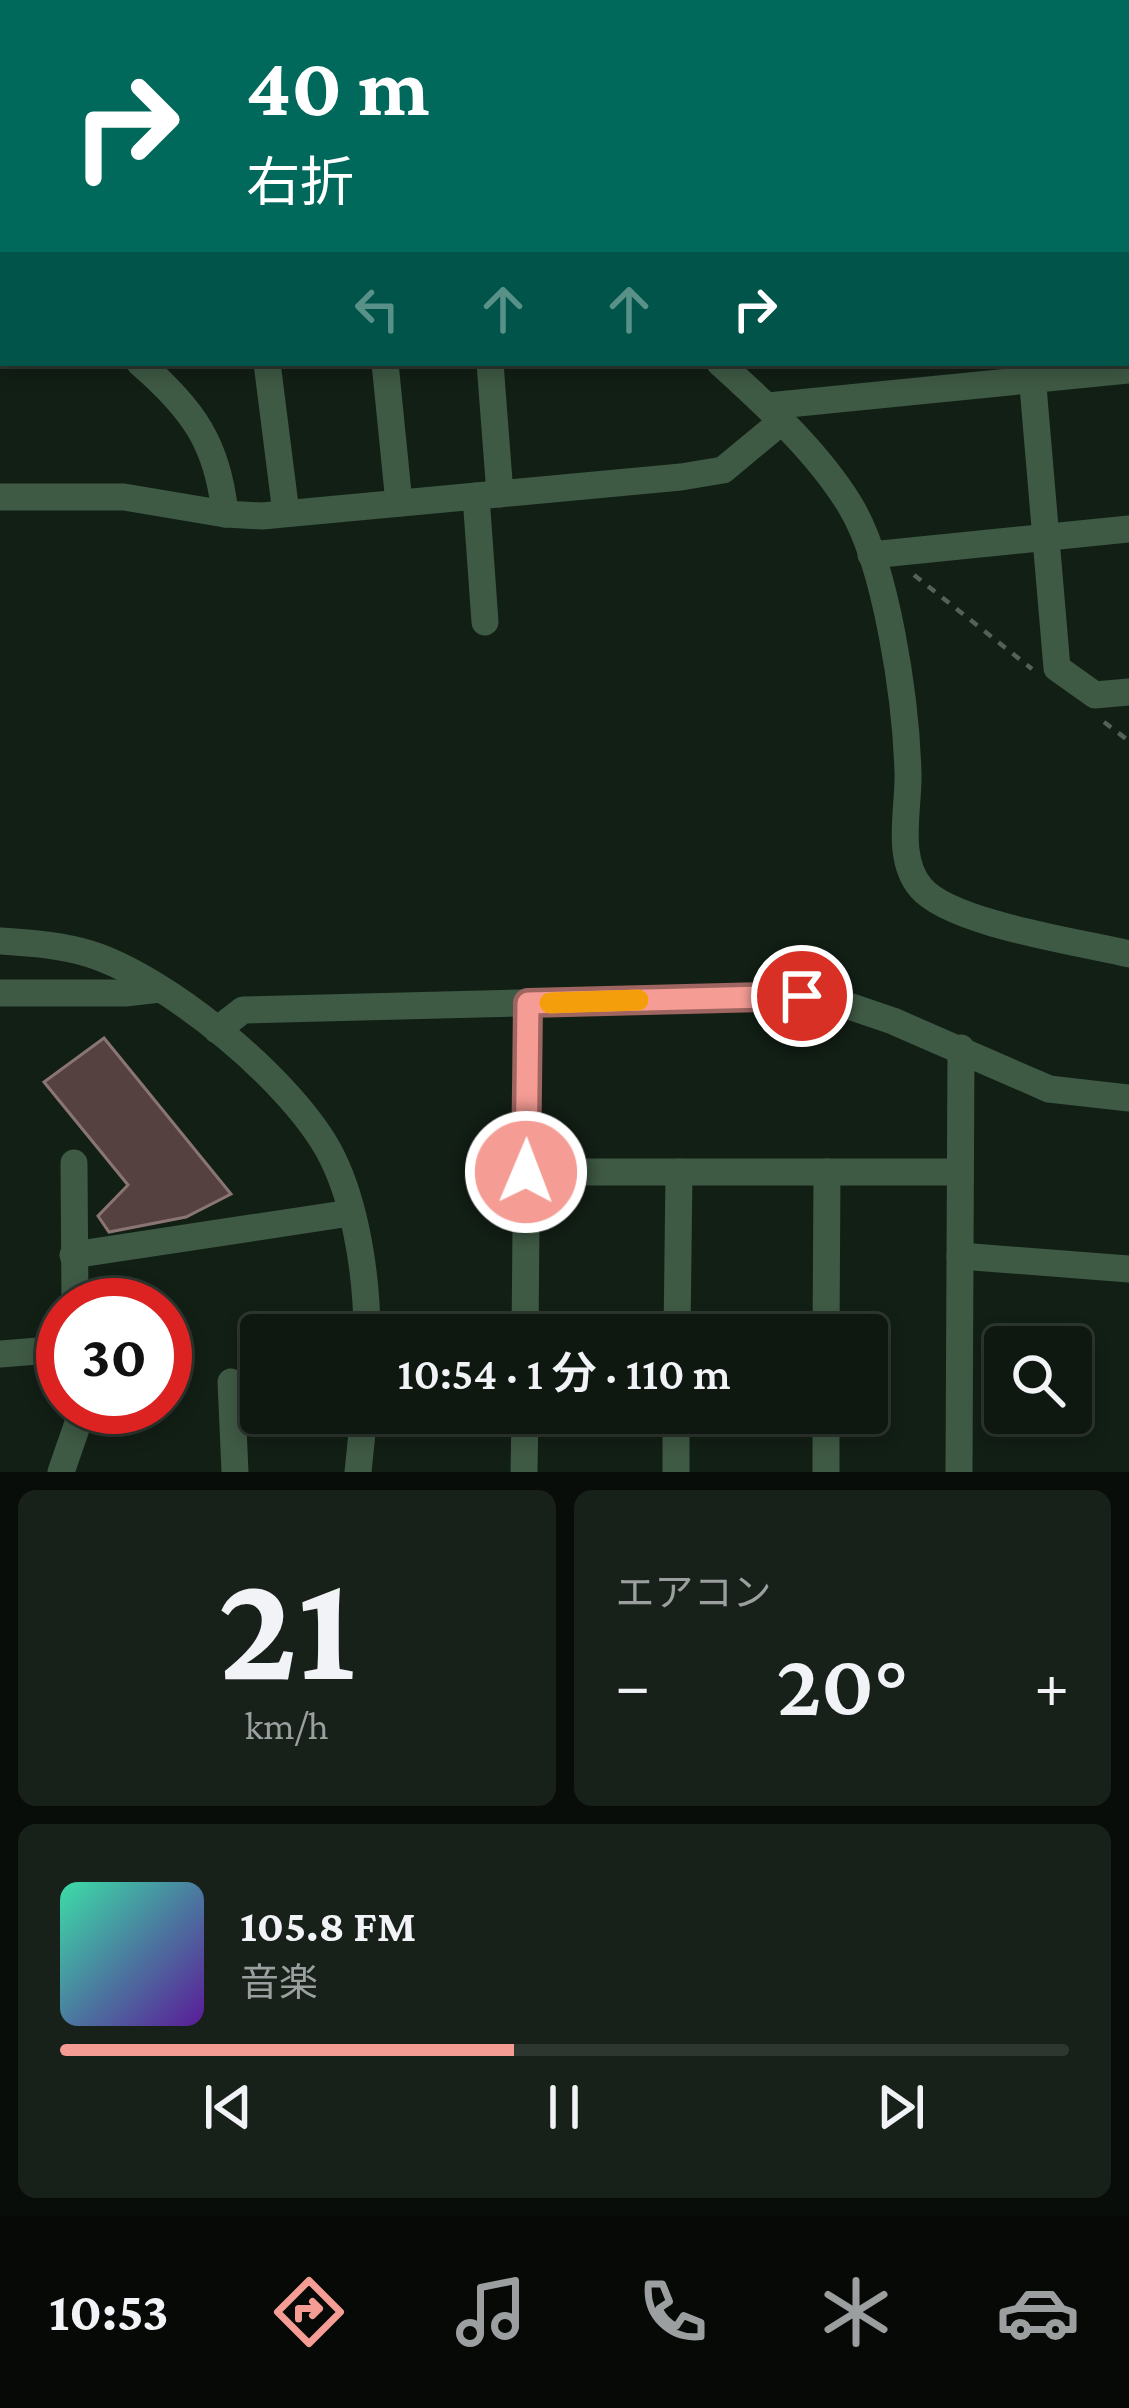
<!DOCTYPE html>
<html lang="ja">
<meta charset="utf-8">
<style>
:root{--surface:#0e1710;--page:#172019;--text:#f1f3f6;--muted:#9b9f9f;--line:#2e3630;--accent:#f59c95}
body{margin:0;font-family:"Crimson Pro","Noto Sans JP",serif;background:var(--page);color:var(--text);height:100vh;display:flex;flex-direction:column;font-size:45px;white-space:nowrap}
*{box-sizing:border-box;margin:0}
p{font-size:39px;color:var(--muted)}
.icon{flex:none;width:66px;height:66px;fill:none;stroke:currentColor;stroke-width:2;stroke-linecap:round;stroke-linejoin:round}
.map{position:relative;height:1472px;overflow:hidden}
.drawer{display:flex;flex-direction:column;gap:18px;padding:18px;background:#080d09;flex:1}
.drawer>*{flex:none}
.banner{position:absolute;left:0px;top:0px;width:1131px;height:366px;box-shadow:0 6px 18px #0003,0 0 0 3px var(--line);background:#00695c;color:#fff;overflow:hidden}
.fabs{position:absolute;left:984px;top:1326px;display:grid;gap:24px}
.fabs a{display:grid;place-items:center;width:108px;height:108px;border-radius:12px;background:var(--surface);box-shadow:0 6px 18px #0003,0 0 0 3px var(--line);font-size:60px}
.speed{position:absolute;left:36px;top:1278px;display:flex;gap:24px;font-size:60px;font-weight:700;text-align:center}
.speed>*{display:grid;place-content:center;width:156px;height:156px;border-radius:50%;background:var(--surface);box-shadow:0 6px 18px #0003,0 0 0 3px var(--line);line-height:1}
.speed .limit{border:18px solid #d22;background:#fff;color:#111}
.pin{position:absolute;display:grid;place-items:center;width:102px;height:102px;color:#fff;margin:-51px;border:6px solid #fff;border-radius:50%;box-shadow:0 3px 12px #0007}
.me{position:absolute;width:132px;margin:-66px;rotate:1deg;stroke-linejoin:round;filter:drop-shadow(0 0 9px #0008)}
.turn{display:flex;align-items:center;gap:42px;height:252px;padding:0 48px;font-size:54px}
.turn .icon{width:156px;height:156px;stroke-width:2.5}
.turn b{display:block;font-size:84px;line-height:102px}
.lanes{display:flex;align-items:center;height:114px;padding:0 48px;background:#0003;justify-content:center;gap:60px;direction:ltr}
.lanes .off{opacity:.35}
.big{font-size:90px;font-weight:600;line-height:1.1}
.drawer .card{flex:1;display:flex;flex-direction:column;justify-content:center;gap:18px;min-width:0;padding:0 42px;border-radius:18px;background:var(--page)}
.drawer .dial{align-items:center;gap:0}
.dial b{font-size:156px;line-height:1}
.song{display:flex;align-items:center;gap:36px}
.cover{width:144px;height:144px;border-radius:18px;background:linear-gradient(135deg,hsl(160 70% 55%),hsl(270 70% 35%))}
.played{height:12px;border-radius:6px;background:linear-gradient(90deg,var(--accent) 45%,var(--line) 45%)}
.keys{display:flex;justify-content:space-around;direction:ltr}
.heat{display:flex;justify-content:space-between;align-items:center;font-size:66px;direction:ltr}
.drawer .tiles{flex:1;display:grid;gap:18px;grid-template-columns:1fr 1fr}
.card:last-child{grid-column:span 2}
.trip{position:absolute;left:240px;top:1314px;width:648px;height:120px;border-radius:12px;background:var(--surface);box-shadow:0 6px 18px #0003,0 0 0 3px var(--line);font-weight:600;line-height:120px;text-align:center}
.dock{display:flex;height:192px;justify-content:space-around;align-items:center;background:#060906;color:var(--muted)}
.dock .icon{width:84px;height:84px}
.dock .selected{color:var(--accent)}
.dock b{font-size:54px;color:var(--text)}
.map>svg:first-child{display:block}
.building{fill:#554240;stroke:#8a7573;stroke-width:3}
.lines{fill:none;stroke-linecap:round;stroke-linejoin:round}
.path{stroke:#556057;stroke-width:4.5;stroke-dasharray:9 9;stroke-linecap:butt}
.minor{stroke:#3e5944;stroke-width:27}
.route-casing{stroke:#9f6561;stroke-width:30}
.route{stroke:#f59c95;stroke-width:21}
.slow{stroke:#f59e0b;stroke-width:21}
</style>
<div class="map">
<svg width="1129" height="1472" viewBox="0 0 1129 1472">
<rect width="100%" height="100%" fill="#121f15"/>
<path class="building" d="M104,1038L231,1194L186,1217L109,1232L98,1216L128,1185L44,1082Z"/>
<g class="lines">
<g class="path">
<path d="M0,39L3,38"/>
<path d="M914,575L1032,669"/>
<path d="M1104,722L1129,741"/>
</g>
<g class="minor">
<path d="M370,0L371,3"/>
<path d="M679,0V3"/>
<path d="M991,0V3"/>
<path d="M295,3L325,0"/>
<path d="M1128,40H1129"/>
<path d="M1128,72H1129"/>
<path d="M0,174H3"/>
<path d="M1128,212H1129"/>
<path d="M0,317H3"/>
<path d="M140,363C193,409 218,444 225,514"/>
<path d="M267,363L286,513"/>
<path d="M385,363L399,503"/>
<path d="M490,363L500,494"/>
<path d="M720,363C766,405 817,451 850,505C887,566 906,701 908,773C909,809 895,858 921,888C952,924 1080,942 1129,954"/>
<path d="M1031,363L1057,668L1095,695L1129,692"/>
<path d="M768,406L1129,370"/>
<path d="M476,496L485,622"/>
<path d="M0,497H124L225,514L262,516L681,477L723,470L782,421"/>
<path d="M871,555L1129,529"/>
<path d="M0,941C30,943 61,945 90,954C169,979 295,1083 332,1157C357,1207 367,1280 367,1335"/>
<path d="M0,993H125L160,989"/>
<path d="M217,1030L243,1010L802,996L846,1005L893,1021L1049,1089L1129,1098"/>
<path d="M74,1163L75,1305"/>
<path d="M526,1172H960"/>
<path d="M73,1255L350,1213"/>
<path d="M960,1256L1129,1269"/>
<path d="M525,1335L528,1003"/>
<path d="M677,1335L679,1172"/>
<path d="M826,1335L827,1172"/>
<path d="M0,1354L63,1349"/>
<path d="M231,1382L235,1472"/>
<path d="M61,1472L79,1420V1407"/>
<path d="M358,1472L364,1413"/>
<path d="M524,1472L525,1413"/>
<path d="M676,1472V1413"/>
<path d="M826,1472V1413"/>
<path d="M959,1472L961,1048"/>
</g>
</g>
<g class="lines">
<g class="route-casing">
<path id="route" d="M526,1172L528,1003L802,996"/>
</g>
<use href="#route" class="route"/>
<path class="slow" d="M550,1003L638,1000"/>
</g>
</svg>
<div class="fabs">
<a><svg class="icon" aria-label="search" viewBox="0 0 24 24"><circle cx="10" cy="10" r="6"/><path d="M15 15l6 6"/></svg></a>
</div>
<div class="speed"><div class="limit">30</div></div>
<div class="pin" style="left:802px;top:996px;background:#d93025"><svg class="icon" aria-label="arrive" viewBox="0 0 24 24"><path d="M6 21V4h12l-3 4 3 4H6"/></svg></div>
<svg class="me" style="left:526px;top:1172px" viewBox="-20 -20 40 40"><circle r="17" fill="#f59c95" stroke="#fff" stroke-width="3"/><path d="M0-11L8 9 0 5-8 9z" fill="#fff"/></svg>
<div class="trip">10:54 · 1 分 · 110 m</div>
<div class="banner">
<div class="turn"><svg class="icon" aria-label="right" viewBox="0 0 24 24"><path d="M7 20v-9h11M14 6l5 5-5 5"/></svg><div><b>40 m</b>右折</div></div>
<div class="lanes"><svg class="icon off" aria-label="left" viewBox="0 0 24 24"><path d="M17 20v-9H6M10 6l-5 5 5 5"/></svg><svg class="icon off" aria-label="ahead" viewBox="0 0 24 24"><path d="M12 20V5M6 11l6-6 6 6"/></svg><svg class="icon off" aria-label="ahead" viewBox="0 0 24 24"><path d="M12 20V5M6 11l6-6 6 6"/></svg><svg class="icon" aria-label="right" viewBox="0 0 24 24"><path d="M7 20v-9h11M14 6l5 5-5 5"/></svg></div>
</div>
</div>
<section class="drawer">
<div class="tiles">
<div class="card dial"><b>21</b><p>km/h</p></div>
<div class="card"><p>エアコン</p>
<div class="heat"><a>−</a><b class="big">20°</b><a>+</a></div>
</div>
<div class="card">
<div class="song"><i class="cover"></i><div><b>105.8 FM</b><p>音楽</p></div></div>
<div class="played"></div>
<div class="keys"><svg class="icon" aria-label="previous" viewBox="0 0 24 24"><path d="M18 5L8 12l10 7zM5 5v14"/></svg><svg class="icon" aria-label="pause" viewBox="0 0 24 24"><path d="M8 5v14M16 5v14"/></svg><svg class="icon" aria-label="next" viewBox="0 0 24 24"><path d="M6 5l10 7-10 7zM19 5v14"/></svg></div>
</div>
</div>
</section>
<nav class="dock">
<b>10:53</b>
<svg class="icon selected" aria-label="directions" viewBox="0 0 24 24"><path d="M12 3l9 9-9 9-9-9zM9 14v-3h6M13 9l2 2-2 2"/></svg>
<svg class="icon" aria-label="music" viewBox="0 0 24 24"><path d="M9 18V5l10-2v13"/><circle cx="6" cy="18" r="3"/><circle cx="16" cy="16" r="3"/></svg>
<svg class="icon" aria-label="phone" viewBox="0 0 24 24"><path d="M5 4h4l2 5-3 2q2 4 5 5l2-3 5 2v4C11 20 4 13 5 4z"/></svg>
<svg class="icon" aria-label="climate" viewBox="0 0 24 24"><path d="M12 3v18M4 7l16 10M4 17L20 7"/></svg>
<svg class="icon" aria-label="car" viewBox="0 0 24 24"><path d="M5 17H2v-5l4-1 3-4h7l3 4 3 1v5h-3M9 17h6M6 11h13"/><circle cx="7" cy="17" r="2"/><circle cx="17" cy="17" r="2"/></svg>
</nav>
